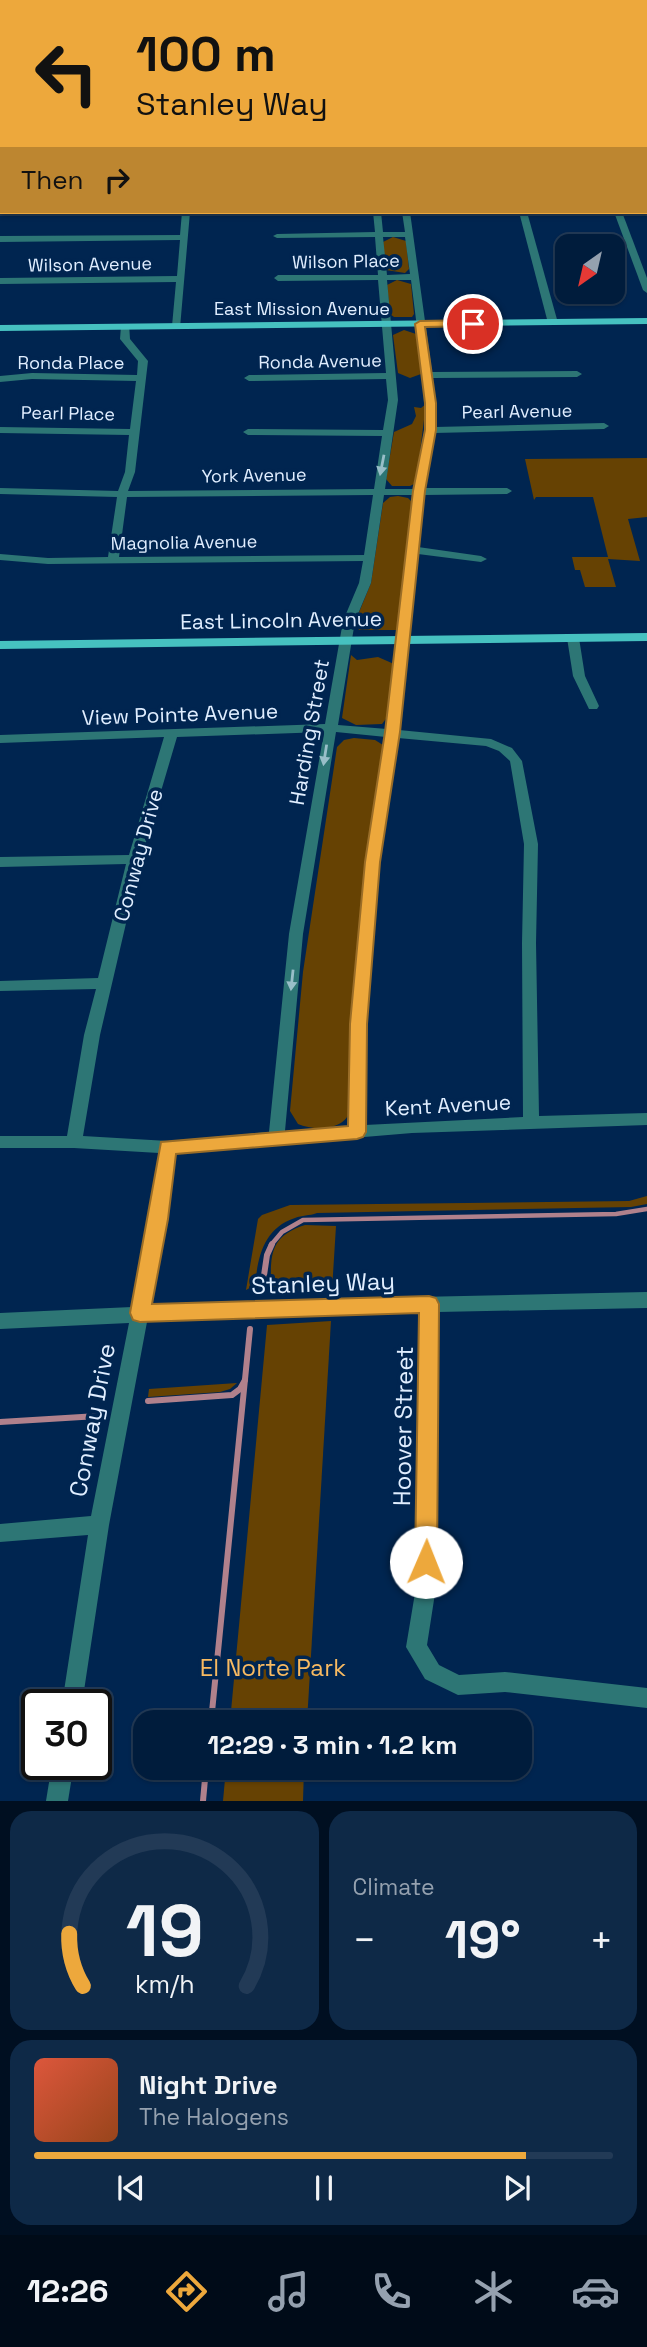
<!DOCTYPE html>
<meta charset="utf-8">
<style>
:root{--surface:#001c3c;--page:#0e2947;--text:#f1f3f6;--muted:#95a1af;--line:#223a56;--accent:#eda83c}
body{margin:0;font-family:"Space Grotesk",sans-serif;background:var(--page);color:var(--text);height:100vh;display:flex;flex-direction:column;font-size:26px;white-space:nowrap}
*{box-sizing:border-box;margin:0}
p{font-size:23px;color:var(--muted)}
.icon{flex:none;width:38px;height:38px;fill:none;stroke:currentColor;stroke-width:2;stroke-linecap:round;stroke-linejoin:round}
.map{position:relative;height:1801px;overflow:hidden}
.details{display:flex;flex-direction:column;gap:10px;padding:10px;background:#000f21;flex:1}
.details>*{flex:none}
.banner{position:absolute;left:0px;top:0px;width:648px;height:214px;box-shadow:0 2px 5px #0004,0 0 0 2px var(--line);background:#eda83c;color:#111;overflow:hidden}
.needle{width:46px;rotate:214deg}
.controls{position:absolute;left:555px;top:234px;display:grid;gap:14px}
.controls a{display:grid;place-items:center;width:70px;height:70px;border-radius:14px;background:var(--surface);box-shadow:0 2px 5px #0004,0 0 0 2px var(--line);font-size:35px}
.speed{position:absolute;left:21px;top:1689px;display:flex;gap:14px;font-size:35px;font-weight:700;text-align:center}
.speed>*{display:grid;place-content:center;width:91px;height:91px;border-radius:50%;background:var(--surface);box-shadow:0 2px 5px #0004,0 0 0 2px var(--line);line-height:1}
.speed .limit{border:4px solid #111;border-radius:10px;background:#fff;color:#111}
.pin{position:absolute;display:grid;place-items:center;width:60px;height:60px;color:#fff;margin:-30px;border:4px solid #fff;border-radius:50%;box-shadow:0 2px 7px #0007}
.me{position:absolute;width:77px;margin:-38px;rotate:1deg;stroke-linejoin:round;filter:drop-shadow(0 0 5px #0008)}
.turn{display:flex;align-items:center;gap:24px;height:147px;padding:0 21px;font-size:32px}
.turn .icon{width:91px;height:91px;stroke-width:2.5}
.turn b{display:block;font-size:49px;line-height:60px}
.then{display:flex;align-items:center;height:66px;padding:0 21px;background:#0003;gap:14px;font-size:26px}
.big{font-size:52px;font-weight:700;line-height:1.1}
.details .widget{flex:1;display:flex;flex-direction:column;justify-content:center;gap:10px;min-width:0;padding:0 24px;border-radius:21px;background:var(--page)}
.details .dial{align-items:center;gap:0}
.dial svg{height:182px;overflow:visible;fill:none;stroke:var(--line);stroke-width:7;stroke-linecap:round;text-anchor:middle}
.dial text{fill:var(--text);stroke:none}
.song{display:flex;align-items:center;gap:21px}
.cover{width:84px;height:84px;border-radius:10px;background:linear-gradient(135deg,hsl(10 70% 55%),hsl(20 70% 35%))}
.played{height:7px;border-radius:4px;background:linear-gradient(90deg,var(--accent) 85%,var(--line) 85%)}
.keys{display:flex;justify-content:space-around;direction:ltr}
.heat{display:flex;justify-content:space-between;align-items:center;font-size:38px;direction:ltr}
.details .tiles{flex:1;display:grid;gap:10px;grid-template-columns:1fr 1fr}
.widget:last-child{grid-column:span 2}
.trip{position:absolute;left:133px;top:1710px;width:399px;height:70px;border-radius:21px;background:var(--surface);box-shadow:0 2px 5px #0004,0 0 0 2px var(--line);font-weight:700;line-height:70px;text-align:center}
.tab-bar{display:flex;height:112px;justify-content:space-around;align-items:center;background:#000b18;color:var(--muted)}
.tab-bar .icon{width:49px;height:49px}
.tab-bar .current{color:var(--accent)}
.tab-bar b{font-size:32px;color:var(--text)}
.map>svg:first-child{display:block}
.green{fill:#664203}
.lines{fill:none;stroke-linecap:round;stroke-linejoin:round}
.stream-far1{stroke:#b0818c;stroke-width:4.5}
.stream{stroke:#b0818c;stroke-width:6}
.minor{fill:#2d7675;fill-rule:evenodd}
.major{fill:#46c1c0;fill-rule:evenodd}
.wall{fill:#395724}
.oneway{fill:#98bec8}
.route{fill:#eda83c;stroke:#9a6d27;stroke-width:2}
.labels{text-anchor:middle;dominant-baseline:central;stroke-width:7;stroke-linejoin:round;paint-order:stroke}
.far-street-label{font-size:18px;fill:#e0eeff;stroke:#002550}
.street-label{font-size:21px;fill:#e0eeff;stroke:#002550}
.near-street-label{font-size:24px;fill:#e0eeff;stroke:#002550}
.near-park-label{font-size:24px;fill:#f8ba61;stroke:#002550}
</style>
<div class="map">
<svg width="647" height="1801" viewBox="0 0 647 1801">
<rect width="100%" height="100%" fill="#002550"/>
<g class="green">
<path d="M393,237L406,241L409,269L405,273L386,270L383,242Z"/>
<path d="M397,280L411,284L414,314L412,317H394L390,314L387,285Z"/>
<path d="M404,330L416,334L421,374L410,378L398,373L393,335Z"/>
<path d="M426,404L416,483L410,486H392L386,479L394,432L412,424L416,416L414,407L421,408Z"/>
<path d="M647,458V517L628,519L640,561L608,559L616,587H585L580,570H575L572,557H608L593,497H536L534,500L525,459Z"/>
<path d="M398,496L408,498L413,503L399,625L396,630H359L355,622L371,583L383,503L390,497Z"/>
<path d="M351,655L357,660L378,657L394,664L388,716L382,724L356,725L342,718Z"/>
<path d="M354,738L375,740L383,745L384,750L358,972L350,1111C344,1131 314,1131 298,1124L290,1111L303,972L337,747L344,740Z"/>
<path d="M647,1196V1204L631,1207L317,1213C309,1216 302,1215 295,1218C264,1228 258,1256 255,1285L246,1290L258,1219L262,1215L290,1205L629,1201Z"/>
<path d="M305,1225L336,1226L332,1290L271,1292C271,1258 267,1237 305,1225Z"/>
<path d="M331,1321L307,1722H230L267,1325Z"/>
<path d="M237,1383L230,1389L220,1392L148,1397L149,1389Z"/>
<path d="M226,1768H304L303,1801H223Z"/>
</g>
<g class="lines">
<path class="stream-far1" d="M271,1245L282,1232L303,1220L616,1214L647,1209"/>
<g class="stream">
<path d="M262,1289L267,1255L272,1244"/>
<path d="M148,1401L232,1395L240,1389L245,1380"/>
<path d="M0,1422L98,1416"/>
<path d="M211,1722L250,1329"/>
<path d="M203,1801L206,1768"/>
</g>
<g class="minor">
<path d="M360,0H366L367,2H361Z"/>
<path d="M0,157H2L0,167Z"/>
<rect x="646" y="166" width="1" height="4"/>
<rect x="0" y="198" width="2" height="4"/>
<path d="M182,212H190L180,328L172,326L176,282L0,284V278L177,276L180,240L0,242V236L180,235Z"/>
<path d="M373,212H381L383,232H405L402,212H410L432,372L577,371L582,374L577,377L433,378L435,427L604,423L609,426L604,429L434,433L425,488H507L512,491L507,494L424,495L418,547L481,556L487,559L481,562L418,554L399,730L491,739L512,748L522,761L538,844L536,943L539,1116L647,1113V1125L412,1133L175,1153L166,1219L150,1306L278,1300L647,1292V1308L438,1312L436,1587L427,1645L439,1665L459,1675L505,1672L647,1688V1708L505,1692L458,1695L425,1679L406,1647L416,1587L420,1312L147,1322L109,1525L82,1704H62L88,1535L0,1542V1524L91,1516L129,1323L0,1329V1313L132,1307L150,1219L159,1153L74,1148H0V1136H67L84,1035L96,989L0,991V981L98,978L126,864L0,867V857L129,855L164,737L0,743V735L325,724L343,621L359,583L363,561L48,564L0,560V554L48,558L108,557L117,497L0,494V488L118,491L125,472L129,435L0,433V427L130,429L136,381L32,379L0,382V376L32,373L137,375L138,361L120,339L121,326L129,324L130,339L148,361L135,472L128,491L374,489L382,436L248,435L243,432L248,429L383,430L388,400L386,379L249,381L244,378L249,375L386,373L378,280L278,281L274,278L278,275H378L375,237L277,238L273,236L277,234L375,232ZM383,237H405L410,274L387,275ZM387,280H411L423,375L425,430L414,489H385L398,400ZM373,495L364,555L119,557L127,497ZM384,495H413L387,729L338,725L355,621L371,583ZM324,732L289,934L269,1132L168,1141L83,1136L100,1035L141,859L177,737ZM336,732L386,737L366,862L350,1024L349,1126L285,1131L303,934ZM398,738L486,746L499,751L510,761L524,844L522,943L523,1117L365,1125L366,1024L380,862Z"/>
<path d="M519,212H527L558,323L556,325L548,323Z"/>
<path d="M614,212H622L647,278V293L643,290Z"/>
<path d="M573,634L579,638L585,676L599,706L597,709H589L573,676L567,638Z"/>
<path d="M52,1764H74L68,1801H46Z"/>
</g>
<g class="major">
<path d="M0,0H5L6,2L0,4Z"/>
<path d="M30,0H65L68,2H32Z"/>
<rect x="646" y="15" width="1" height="4"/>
<rect x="646" y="123" width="1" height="6"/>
<rect x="0" y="126" width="2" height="6"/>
<path d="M647,318V324L0,331V325Z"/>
<path d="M647,633V641L0,649V641Z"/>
</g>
</g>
<rect class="wall" x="384" y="0" width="11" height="2"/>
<defs><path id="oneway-solid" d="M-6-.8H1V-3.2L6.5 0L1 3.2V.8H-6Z" transform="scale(1.75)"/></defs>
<g class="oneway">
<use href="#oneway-solid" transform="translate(382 465) rotate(101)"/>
<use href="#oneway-solid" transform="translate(325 755) rotate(99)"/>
<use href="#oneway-solid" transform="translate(292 980) rotate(96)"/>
</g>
<path class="route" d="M473,320L476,321V326L425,327L436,403V430L425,491L400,732L380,862L367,1024L366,1132L363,1137L357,1139L176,1154L168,1219L152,1304L429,1296L436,1298L439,1304L437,1562L434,1569L426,1573L418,1569L415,1562L419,1313L140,1322L133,1320L130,1313L161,1142L348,1126L350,1024L365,862L385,732L413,491L425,430V403L415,324L420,321Z"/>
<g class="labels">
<g class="far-street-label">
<text transform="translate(346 261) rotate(-1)">Wilson Place</text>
<text transform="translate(90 264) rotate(-1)">Wilson Avenue</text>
<text x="302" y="308">East Mission Avenue</text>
<text transform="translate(320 361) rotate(-1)">Ronda Avenue</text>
<text x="71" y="362">Ronda Place</text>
<text transform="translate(517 411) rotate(-1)">Pearl Avenue</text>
<text transform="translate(68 413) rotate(1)">Pearl Place</text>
<text transform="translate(254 475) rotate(-1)">York Avenue</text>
<text transform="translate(184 542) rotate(-1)">Magnolia Avenue</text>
</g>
<g class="street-label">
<text transform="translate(281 620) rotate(-1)">East Lincoln Avenue</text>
<text transform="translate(180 714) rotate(-2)">View Pointe Avenue</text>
<text transform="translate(309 732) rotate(-80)">Harding Street</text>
<text transform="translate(138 855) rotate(-75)">Conway Drive</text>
<text transform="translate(448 1105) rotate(-3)">Kent Avenue</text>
</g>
<g class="near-street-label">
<text transform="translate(323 1283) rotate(-2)">Stanley Way</text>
<text transform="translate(92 1420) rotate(-79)">Conway Drive</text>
<text transform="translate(403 1426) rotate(-89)">Hoover Street</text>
</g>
<g class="near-park-label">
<text x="273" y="1667">El Norte Park</text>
</g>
</g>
</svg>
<div class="controls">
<a><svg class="needle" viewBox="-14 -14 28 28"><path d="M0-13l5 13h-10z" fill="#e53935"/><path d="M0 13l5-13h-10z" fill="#95a1af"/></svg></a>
</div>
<div class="speed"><div class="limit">30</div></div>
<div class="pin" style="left:473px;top:324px;background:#d93025"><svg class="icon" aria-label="arrive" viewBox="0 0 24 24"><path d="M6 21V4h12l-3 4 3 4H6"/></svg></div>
<svg class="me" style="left:426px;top:1562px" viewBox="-20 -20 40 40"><circle r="19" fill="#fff"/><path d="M0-13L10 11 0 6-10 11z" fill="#eda83c"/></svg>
<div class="trip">12:29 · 3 min · 1.2 km</div>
<div class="banner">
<div class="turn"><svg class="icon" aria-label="left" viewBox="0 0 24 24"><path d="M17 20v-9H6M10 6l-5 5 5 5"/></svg><div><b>100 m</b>Stanley Way</div></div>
<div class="then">Then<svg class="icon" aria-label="right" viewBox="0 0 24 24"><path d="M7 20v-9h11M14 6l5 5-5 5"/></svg></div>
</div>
</div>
<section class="details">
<div class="tiles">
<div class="widget dial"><svg viewBox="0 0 100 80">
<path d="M14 69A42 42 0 1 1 86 69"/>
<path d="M14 69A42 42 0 0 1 8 46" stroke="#eda83c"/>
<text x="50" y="56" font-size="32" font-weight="700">19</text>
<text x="50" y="72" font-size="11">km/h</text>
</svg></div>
<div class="widget"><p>Climate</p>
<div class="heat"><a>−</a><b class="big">19°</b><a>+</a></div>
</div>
<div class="widget">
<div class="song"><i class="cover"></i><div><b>Night Drive</b><p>The Halogens</p></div></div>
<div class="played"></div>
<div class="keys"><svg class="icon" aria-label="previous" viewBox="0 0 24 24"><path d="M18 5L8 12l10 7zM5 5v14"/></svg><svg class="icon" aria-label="pause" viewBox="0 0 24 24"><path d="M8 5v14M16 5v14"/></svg><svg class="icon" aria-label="next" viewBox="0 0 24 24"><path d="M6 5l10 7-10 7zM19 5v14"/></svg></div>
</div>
</div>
</section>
<nav class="tab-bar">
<b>12:26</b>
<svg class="icon current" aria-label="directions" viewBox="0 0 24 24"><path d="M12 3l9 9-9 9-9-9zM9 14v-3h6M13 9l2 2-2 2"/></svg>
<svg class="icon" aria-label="music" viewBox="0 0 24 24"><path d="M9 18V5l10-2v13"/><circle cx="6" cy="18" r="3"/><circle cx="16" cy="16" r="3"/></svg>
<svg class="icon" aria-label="phone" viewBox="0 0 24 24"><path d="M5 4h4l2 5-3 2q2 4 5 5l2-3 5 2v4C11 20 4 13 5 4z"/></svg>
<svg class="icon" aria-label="climate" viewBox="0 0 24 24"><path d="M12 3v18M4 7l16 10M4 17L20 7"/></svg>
<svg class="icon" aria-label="car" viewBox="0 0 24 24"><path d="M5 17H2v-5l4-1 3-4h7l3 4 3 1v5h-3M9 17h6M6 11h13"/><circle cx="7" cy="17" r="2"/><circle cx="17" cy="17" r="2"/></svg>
</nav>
